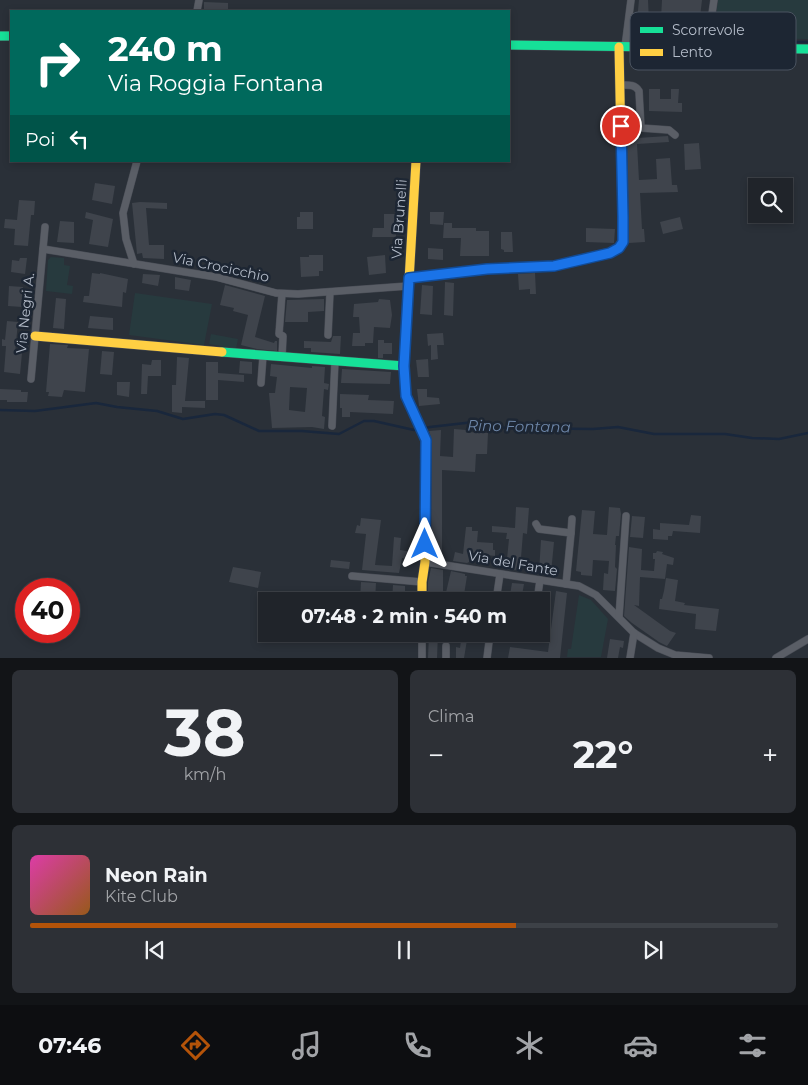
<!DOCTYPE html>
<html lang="it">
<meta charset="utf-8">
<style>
:root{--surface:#20242a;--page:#2d3036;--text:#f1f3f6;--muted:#a2a4a8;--line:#3d4147;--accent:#b45309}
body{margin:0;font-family:Montserrat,sans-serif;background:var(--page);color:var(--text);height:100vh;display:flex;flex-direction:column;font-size:19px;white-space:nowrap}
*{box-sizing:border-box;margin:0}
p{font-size:16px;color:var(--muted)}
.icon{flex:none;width:28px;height:28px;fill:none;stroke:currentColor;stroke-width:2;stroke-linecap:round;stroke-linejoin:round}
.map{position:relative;height:658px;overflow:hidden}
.side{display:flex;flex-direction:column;gap:12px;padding:12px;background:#121417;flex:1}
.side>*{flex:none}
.top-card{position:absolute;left:10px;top:10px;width:500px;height:152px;border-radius:0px;box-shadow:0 2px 8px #0003,0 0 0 1px var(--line);background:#00695c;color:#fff;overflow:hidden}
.buttons{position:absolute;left:748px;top:178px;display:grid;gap:10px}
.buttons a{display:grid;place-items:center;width:45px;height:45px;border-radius:0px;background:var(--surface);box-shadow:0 2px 8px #0003,0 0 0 1px var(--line);font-size:25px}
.speed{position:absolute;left:15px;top:578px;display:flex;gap:10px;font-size:25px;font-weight:700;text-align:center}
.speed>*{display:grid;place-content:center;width:65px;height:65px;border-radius:50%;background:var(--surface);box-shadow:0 2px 8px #0003,0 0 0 1px var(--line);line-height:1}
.speed .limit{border:8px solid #d22;background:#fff;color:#111}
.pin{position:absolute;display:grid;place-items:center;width:42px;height:42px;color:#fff;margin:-21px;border:2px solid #fff;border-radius:50%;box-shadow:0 1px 5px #0007}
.me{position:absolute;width:55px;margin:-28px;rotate:0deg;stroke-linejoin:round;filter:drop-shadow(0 0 4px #0008)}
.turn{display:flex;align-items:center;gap:18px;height:105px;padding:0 15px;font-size:22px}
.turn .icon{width:65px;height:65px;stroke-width:2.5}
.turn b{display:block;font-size:35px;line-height:42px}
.then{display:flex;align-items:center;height:48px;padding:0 15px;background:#0003;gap:10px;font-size:19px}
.big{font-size:38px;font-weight:700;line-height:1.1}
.side .widget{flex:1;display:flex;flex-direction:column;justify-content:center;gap:8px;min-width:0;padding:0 18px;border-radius:8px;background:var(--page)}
.side .dial{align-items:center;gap:0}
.dial b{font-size:65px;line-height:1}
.song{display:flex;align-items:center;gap:15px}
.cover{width:60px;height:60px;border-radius:8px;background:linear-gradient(135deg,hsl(320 70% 55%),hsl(30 70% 35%))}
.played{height:5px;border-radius:2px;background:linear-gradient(90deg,var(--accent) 65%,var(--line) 65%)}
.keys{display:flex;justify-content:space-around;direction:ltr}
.heat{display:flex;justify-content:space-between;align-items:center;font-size:28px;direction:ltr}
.side .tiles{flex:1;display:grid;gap:12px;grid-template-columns:1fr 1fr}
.widget:last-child{grid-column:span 2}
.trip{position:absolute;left:258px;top:592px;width:292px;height:50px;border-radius:0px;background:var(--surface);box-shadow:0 2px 8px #0003,0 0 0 1px var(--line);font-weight:700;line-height:50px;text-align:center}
.tab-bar{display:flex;height:80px;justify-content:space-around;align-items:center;background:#0d0e11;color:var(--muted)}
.tab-bar .icon{width:35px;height:35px}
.tab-bar .active{color:var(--accent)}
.tab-bar b{font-size:22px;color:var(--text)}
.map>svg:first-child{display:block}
.green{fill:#273a3e}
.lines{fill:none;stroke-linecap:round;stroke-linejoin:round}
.stream{stroke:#19273c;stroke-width:2.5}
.building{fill:#3f444c;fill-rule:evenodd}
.street-casing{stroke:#484c55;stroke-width:8}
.fast-casing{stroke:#484c55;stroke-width:10}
.slow-casing{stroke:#484c55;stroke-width:10}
.street{stroke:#5a5e66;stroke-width:7}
.fast{stroke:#16e098;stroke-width:9}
.slow{stroke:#ffcf43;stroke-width:9}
.route-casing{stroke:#114b97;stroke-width:12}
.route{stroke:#1a73e8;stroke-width:9}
.labels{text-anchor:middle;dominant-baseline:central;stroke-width:5;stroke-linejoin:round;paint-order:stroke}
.street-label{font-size:14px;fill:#b4bcc9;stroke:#1d2633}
.water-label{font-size:15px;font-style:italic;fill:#6d86a8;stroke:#1d2633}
.key{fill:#1d2633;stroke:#4a5360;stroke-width:1}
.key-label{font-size:14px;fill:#b4bcc9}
</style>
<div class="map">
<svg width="808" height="658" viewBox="0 0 808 658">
<rect width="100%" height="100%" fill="#2a3038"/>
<g class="green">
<path d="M718,0H808V39L713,38Z"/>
<path d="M51,257L64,258V265L70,266L67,285L73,286L72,294L46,291L48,260Z"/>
<path d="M135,293L212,304L204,345L129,335Z"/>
<path d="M211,334L238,339L236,349L209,344Z"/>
<path d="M579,595L591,600L608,619L601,657H567L568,649H571Z"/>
</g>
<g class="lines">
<g class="stream">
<path d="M730,42H808"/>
<path d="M0,410L35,411L96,403L117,407L157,411L183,419L215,414L224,415L259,431H302L339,434L364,421H374L414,430L430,427L474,422L506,428L593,429L618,427L654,434H725L752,438L779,439L808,433"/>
</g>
</g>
<g class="building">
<path d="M639,0H648L649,22L637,21Z"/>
<path d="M662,0H702L700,17L685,15V19L673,17V20L661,19Z"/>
<path d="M204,2L228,3V11H204Z"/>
<path d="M649,89H660V99H671V89H679L678,103H682V112L649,111Z"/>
<path d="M635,119L637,138L668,136L669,142L637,144L639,180L657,179L656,159L670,158L672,185H677L678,192L640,193L642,229H644L645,242L629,243L627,138H631L630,120Z"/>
<path d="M699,143L701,169L685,170L684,144Z"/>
<path d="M95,183L115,186L112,204L92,200Z"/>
<path d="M19,200L35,201L34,215H31L28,246L14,245L15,229L4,228L5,219L17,220Z"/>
<path d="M140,202L167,203V209L146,208L149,245H164V259L143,258L142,253L137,254L132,203Z"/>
<path d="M86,212L113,219L108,247L89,244L93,220L85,218Z"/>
<path d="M300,212H313V229H297V217H300Z"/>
<path d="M430,212H444L443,225L430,224Z"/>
<path d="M384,214H396V237H372L373,228H384Z"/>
<path d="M680,217L683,229L663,234L660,222Z"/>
<path d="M60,221L74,222V243L57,242Z"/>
<path d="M444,223H452V228H476V231H489V256H460L461,238H443Z"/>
<path d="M586,228L615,229L614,243L586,242Z"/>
<path d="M501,232H512L513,252H504V250L501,249Z"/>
<path d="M428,248L443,249V260L428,259Z"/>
<path d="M309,255H323V271H319V276L301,277L300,257H309Z"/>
<path d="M385,255L386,273L369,275L367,257Z"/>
<path d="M20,258H27L25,274L11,272L12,260L19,261Z"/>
<path d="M92,273L100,274V273L128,279L126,293L123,292L122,307L83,302L84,296H89Z"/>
<path d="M535,273L536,294H530V289L519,290L518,274Z"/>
<path d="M143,274L160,275L158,286L142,283Z"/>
<path d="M175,277L191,280L189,291L175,289Z"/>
<path d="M445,282L454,283L453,316L444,315Z"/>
<path d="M225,285L265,296L255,337L274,343L275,341H277V351L257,349L241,345L248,315L233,311L234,308L220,305Z"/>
<path d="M422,285L433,286L432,315L420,314Z"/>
<path d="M9,286L23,287L22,307L8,306Z"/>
<path d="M56,298L66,299L64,329L53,328Z"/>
<path d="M324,299V311L308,312V322H285L287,300Z"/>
<path d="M379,299L390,300L392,315L390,328L374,327L373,343H365V346H352L353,333H360L359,317H353L354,304L378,302Z"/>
<path d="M90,316L113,318V330L88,328Z"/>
<path d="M7,321L18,322L15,353H22L20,374L4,372L6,346H2V339L5,340Z"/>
<path d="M443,333L444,345H437L438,359L431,360V345L428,346L427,334Z"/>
<path d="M333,336H341L340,354L311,352V348H304V341L331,342Z"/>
<path d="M378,340H384V343H392V354H383V358H378Z"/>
<path d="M50,344L68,345L67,348L89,349L85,392L64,390L62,397L48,396L49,392H46Z"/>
<path d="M102,351L114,352L112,375L100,374Z"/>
<path d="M177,357L189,358L185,401H205V408L182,407V413L172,412V385H176Z"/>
<path d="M428,359L429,377H418L416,360Z"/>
<path d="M152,360H161V376H148L147,394H141L142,364L151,365Z"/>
<path d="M240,361L252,362V374L239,373Z"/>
<path d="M206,362H218V373L244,375V382L218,380V400H206Z"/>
<path d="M271,364L312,368V366L325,367L324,383L329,384L328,390L324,389L322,416L325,417L324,429L312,427L272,428L269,393H275L277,377L270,376ZM290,387L307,388L305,412L289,410Z"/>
<path d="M342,369L391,372L390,384L341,383Z"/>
<path d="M117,382H130L129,397L117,395Z"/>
<path d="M0,389L21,390V392H28L27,402H7V400H0Z"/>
<path d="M417,389H427V397L439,398L440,404L419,406Z"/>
<path d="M340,394L369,395L368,400L394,401L393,414L350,412V417H342V408H340Z"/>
<path d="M454,429L466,430V432L488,433L487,454H476L475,472L442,470V559H439L440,557H431L432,440L429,431L441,430L440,456L453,457Z"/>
<path d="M516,507L529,508L527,534L523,533L520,570L506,569L509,539H506L507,533L492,532V526L515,528Z"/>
<path d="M609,507L620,508L621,514L619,536H616L615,545H616L615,567L617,569L615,591L603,590L604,573L608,574L609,561L593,560L592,576L581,575V572L576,571L582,510L595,511L593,534L607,535Z"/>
<path d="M691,515L701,516L700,533L673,531L672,536H668V540L653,539V529L660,530V523L689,525Z"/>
<path d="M632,516L645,517L643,538L630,537Z"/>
<path d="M361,518L381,520L375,565L392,566L394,537L401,538L400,550L419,553V560L402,558L399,573L362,570L366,534L355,533L357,525L360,526Z"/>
<path d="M466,527H472V531H478L477,542L493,543V550H495V556L470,553L469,562L467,563L453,561L455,552L463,554Z"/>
<path d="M541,540L554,542L551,573L539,572Z"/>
<path d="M629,547L642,549L641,570L654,571L655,559H653V553H656L657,551L663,552L662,554L674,558L673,565L667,564L665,579L640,577L639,606L634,605L670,631L676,633L667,646L659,642L632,623L624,616Z"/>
<path d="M331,560L350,562L349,569L330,567Z"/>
<path d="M233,567L261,572L258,588L229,582Z"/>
<path d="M431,568L443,570V601H428V582Z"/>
<path d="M451,571L465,574V576H467L463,601H444Z"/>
<path d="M666,578L678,580L675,601L685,603L684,605L719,609L716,631L695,629L696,614L659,609L660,599H662L664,591Z"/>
<path d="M361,582L376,583L375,601H360Z"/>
<path d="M512,583L524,584L521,601H509Z"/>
<path d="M393,585L405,586V601H392Z"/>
<path d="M556,591L567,593L560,658H508L510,647L548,652Z"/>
<path d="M429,634H438L437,658H428Z"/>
<path d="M462,634H476L475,641L467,640L464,658H456V647L460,648Z"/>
<path d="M610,639L624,641L623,648L620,647L618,658H607Z"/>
</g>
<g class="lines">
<g class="street-casing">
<g id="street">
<path d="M197,11L199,0"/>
<path d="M625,47L631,0"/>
<path d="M707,48L714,0"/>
<path d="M620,85C628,85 635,84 639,91L641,128L669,130L675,135"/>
<path d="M43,249L216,277L276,293L298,294L408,286"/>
<path d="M134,264L126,239L123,213L137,161"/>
<path d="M328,335L330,292"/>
<path d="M282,357L283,336L279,334L282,294"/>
<path d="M31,379L45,227"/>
<path d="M261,383L263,356"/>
<path d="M332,426L335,361"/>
<path d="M536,524L539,529L571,533L566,584"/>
<path d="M571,533L572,519"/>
<path d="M425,562L579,586L596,595L634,633L658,648L675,655L709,658"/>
<path d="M352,576L422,582"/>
<path d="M496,601L500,574"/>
<path d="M537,601L540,580"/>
<path d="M619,617L626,516"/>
<path d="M532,639L533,634"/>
<path d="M422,658V634"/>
<path d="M446,658V646"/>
<path d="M487,658L490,634"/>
<path d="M630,658L634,633"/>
<path d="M776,658L808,639"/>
</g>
</g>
<g class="fast-casing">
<g id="fast">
<path d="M0,36H11"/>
<path d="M509,45L808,49"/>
<path d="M222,352L404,366"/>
</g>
</g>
<g class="slow-casing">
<g id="slow">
<path d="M416,161L404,366L406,396L426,440L425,562L422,582V601"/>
<path d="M409,278L487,269L554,266L610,253L619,248L623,242L619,47"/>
<path d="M35,336L222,352"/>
</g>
</g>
<use href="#street" class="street"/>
<use href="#fast" class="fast"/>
<use href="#slow" class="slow"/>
</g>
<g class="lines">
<g class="route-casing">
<path id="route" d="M425,544L426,440L406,396L404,366L409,278L487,269L554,266L610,253L619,248L623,242V217L621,126"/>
</g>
<use href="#route" class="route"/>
</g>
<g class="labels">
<g class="street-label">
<text transform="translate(399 219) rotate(-86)">Via Brunelli</text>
<text transform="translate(221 267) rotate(12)">Via Crocicchio</text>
<text transform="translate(25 313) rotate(-84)">Via Negri A.</text>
<text transform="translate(513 563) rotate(10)">Via del Fante</text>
</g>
<g class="water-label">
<text transform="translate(519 426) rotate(1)">Rino Fontana</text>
</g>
</g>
<rect x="630" y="12" width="166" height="58" rx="8" class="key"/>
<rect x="640" y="27" width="23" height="6" fill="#16e098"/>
<rect x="640" y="49" width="23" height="7" fill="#ffcf43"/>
<g class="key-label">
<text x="672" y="35">Scorrevole</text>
<text x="672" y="57">Lento</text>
</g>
</svg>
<div class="buttons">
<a><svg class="icon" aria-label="search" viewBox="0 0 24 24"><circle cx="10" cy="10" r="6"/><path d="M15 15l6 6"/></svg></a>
</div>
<div class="speed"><div class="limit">40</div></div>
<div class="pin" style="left:621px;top:126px;background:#d93025"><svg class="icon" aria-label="arrive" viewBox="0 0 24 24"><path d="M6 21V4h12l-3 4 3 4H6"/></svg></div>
<svg class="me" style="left:425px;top:544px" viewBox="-20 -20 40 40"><path d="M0-17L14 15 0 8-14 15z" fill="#1a73e8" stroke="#fff" stroke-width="4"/></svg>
<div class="trip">07:48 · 2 min · 540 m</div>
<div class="top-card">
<div class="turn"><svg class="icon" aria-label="right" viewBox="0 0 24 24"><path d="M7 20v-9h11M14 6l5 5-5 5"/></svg><div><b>240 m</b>Via Roggia Fontana</div></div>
<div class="then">Poi<svg class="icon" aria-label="left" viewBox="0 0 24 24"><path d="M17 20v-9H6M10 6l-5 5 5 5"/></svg></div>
</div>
</div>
<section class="side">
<div class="tiles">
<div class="widget dial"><b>38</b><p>km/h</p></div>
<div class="widget"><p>Clima</p>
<div class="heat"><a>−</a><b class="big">22°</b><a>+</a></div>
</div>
<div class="widget">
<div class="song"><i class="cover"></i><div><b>Neon Rain</b><p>Kite Club</p></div></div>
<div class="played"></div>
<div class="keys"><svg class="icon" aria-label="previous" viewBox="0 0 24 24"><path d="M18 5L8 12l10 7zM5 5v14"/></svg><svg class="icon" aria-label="pause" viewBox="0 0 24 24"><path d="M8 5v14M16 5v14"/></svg><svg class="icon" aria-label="next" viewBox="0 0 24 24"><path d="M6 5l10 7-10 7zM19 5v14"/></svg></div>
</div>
</div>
</section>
<nav class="tab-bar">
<b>07:46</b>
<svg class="icon active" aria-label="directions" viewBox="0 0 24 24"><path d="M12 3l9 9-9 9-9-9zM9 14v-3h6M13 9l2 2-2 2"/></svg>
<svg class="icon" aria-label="music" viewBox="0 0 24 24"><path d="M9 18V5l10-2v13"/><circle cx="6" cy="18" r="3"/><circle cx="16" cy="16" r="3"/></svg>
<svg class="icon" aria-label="phone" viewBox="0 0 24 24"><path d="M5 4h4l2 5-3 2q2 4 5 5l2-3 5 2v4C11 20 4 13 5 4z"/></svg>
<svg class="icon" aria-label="climate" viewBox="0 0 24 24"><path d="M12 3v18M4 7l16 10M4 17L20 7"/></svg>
<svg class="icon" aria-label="car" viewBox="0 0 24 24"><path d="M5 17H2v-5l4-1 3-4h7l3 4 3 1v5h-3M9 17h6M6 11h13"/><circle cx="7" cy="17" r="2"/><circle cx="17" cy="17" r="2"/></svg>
<svg class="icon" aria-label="filters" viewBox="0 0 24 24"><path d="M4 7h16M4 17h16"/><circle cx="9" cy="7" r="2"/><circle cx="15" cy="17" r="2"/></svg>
</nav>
